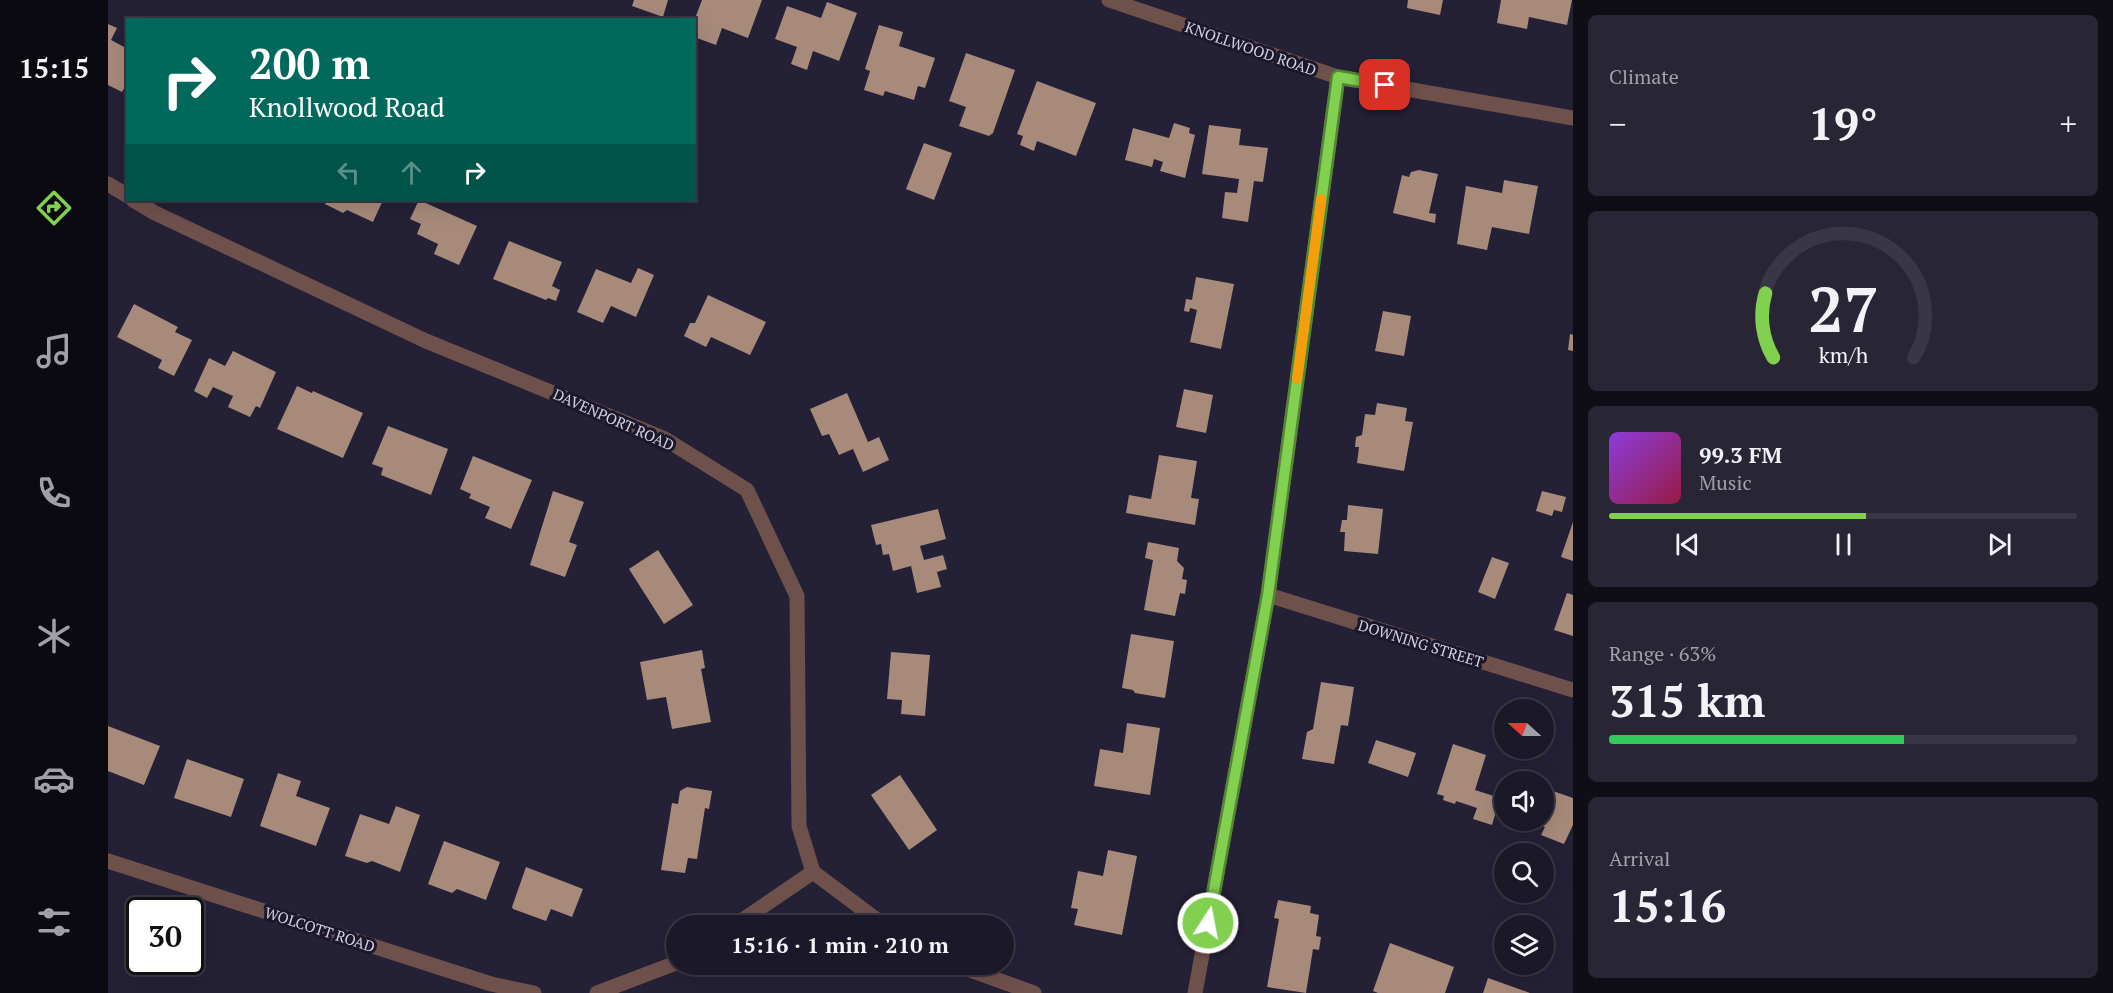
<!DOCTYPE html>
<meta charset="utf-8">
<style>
:root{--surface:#1b1828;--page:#282534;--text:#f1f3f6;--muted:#a0a0a8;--line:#393745;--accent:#81d050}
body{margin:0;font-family:"PT Serif",serif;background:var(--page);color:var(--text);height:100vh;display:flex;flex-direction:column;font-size:22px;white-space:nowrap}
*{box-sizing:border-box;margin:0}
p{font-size:20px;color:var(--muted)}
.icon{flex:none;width:33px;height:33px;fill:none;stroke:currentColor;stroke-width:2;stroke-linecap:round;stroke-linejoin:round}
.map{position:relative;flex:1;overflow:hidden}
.details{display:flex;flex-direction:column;gap:15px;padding:15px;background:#0f0d16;width:540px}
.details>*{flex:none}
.guide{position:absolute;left:18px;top:18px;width:570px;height:183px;border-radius:0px;box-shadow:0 6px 24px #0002,0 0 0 2px var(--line);background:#00695c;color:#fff;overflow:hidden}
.needle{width:39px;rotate:291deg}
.controls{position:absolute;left:1386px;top:699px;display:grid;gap:12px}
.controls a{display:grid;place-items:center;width:60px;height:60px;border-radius:50%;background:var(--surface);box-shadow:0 6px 24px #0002,0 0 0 2px var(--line);font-size:30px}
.speed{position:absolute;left:18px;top:897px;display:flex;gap:12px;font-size:30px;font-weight:700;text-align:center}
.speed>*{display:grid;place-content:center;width:78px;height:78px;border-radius:50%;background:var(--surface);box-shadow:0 6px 24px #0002,0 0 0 2px var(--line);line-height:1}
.speed .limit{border:3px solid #111;border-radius:9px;background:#fff;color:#111}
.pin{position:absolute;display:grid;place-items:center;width:51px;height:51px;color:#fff;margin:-26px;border-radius:12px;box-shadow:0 3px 9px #0006}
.me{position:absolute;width:66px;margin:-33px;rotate:11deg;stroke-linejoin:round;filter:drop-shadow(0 0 4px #0008)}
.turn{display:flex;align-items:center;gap:21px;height:126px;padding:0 24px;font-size:27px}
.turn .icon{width:78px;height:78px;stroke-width:2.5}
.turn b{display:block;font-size:42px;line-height:51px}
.lanes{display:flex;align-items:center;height:57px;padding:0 24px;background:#0003;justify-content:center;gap:30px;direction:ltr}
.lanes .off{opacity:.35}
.big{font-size:45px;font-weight:800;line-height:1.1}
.details .card{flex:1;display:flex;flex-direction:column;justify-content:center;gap:9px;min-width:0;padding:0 21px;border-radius:9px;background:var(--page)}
.details .dial{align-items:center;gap:0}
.dial svg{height:156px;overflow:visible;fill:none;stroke:var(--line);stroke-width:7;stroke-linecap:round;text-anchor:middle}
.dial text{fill:var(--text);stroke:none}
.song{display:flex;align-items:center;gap:18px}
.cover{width:72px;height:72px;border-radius:9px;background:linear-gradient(135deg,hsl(270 70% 55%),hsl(340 70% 35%))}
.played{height:6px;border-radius:3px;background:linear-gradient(90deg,var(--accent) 55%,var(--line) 55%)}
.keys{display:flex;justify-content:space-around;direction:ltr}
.heat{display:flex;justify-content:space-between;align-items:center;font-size:33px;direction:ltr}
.charge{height:9px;border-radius:4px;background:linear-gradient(90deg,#34c759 63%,var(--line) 0)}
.trip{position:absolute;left:558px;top:915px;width:348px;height:60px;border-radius:30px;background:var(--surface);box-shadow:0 6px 24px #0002,0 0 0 2px var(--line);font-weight:800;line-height:60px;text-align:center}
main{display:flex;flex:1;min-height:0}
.menu{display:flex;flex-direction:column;width:108px;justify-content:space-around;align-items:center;background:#0b0a10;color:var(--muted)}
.menu .icon{width:42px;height:42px}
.menu .current{color:var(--accent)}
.menu b{font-size:27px;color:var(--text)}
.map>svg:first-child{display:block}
.building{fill:#a78a7a}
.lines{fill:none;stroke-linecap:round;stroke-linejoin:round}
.minor{stroke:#6f514c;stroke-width:15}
.route-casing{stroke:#548734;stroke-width:15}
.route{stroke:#81d050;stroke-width:10}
.slow{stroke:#f59e0b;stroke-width:10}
.labels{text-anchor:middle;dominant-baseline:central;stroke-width:6;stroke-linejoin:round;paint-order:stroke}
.street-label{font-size:15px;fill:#d3d1e0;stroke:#1b172c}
</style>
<main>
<nav class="menu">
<b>15:15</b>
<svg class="icon current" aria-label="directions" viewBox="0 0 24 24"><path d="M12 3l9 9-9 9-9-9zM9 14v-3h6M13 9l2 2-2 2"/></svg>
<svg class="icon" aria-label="music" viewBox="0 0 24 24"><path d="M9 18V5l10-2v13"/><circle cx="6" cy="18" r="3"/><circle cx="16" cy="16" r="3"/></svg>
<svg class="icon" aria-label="phone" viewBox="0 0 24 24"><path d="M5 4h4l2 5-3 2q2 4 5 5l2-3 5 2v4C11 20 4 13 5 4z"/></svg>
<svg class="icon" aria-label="climate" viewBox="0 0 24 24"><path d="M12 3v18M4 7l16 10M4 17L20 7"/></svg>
<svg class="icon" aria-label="car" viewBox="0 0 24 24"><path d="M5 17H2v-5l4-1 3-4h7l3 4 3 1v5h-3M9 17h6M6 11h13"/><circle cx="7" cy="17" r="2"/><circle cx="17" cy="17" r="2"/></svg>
<svg class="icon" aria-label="filters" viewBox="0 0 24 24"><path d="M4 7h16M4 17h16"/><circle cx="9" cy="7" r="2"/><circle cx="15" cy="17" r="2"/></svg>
</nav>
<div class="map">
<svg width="1465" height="993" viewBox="0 0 1465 993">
<rect width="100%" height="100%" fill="#242036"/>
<g class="building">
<path d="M526,0H560L555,17L524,6Z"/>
<path d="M594,0H654L640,38L614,28L608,45L586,37V21Z"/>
<path d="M1300,0H1335L1332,15L1299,8Z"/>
<path d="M1393,0H1464L1459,25L1421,17L1419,29L1389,23Z"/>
<path d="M719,2L749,13L731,61L705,51L699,70L683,64L689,47L667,39L679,6L713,18Z"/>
<path d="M0,24L9,28L3,40L20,49V81L14,92L0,85Z"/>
<path d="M771,25L795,32L791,46L827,58L817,88L810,86L806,100L777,91L775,96L756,90L762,71L757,69Z"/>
<path d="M858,53L907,70L885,133L881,136L851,126L858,107L841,101Z"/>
<path d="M929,81L988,103L968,156L929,141L926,151L912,145L915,136L909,134Z"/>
<path d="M1066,123L1082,128L1081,133L1087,135L1077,178L1052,171L1055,162L1046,159L1044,167L1017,160L1025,128L1061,138Z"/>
<path d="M1101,125L1133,129L1131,145L1160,148L1155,182L1146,181L1140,222L1114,218L1117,192L1129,193L1131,179L1094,174Z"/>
<path d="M816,143L844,153L826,200L798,189Z"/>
<path d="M1311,170L1330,174L1321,213L1328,214L1327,223L1285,213L1294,175L1301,177L1303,172Z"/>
<path d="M1396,180L1430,186L1421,234L1384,227L1379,250L1349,244L1358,186L1394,193Z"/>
<path d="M213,200H275L265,222L239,210L235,213L217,204L218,202Z"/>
<path d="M311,200L369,226L351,265L326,254L330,244L309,234L313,224L302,219Z"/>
<path d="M401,241L454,262L444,286L452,290L448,301L440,298L438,300L385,279Z"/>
<path d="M530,268L546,275L528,317L503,306L495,323L469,312L488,269L523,283Z"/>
<path d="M1088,277L1126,284L1113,349L1082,342L1089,310L1082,308L1081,312L1076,311L1078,299L1084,300Z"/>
<path d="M600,295L658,322L642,355L603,337L598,347L576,336L582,323H587Z"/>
<path d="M26,304L70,327L67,332L84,340L66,376L50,368L54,360L9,337Z"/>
<path d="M1275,311L1303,316L1296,356L1267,351Z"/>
<path d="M1462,334L1465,335V351L1460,350Z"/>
<path d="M125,351L168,372L152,408L148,406L142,417L120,407L125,396L105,387L99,398L86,391L101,358L117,366Z"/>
<path d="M189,386L204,393L205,391L255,413L235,458L169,429Z"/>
<path d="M1076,389L1105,395L1098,433L1068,427Z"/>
<path d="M739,393L760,442L771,437L781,460L755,472L745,449L731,455L721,434L714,436L702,409Z"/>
<path d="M1269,403L1299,408L1297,421L1305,422L1296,471L1249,463L1251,447H1247L1248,437L1254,435L1257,414L1267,415Z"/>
<path d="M280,426L340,449L323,495L273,475L275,468L264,464Z"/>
<path d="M1051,455L1089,461L1083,498L1091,499L1087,525L1018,513L1021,495L1043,499Z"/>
<path d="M365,456L424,480L403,529L377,518L382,507L361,498L363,494L352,489Z"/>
<path d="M445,491L476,502L461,542L469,545L457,577L422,565Z"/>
<path d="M1434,491L1458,497L1454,512L1446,510L1444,516L1428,511Z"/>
<path d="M1240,505L1275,509L1270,554L1236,551L1237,532H1232L1234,520H1239Z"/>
<path d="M830,509L838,539L812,546L816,560L835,555L839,569L829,572L833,587L809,593L803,566L785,571L781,554L775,555L773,544L768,545L763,525Z"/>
<path d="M1465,522V561L1453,557Z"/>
<path d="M1040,542L1071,548L1069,561L1076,568L1074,579L1079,580L1077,594L1072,593L1067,616L1036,610L1045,560L1037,558Z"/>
<path d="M550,550L585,605L556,624L521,569Z"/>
<path d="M1384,557L1401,563L1387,599L1370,592Z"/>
<path d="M1459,593L1465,595V636L1446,630Z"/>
<path d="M1023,634L1066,641L1057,698L1027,693L1025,690L1014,688Z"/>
<path d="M594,650L597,668L593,669L603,722L564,729L558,697L539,700L532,662Z"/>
<path d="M783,652L822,655L817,716L793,714L794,700L779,699Z"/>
<path d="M1213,682L1246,687L1240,726L1233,725L1226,764L1194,759L1199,732L1205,729Z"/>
<path d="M1019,723L1052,728L1042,795L986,786L992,749L1015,753Z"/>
<path d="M0,726L52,746L36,785L0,771Z"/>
<path d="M1268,740L1308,753L1300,777L1260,763Z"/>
<path d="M1345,744L1378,755L1367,790L1392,798L1384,825L1365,819L1369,808L1348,801L1347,804L1335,800L1336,796L1329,794Z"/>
<path d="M79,759L136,779L123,817L66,798Z"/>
<path d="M170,773L193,781L188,796L222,808L208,846L152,826Z"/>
<path d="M792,775L829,830L801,850L763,795Z"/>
<path d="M579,787L604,791L601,809L597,808L589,859L580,858L577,873L553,870L564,803L570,804L572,791Z"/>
<path d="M1439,789L1465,798V825L1456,844L1433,835L1437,827L1427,823V820H1436V799Z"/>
<path d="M288,806L312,815L292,872L264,861L259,863L237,856L252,814L281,824Z"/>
<path d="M336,841L392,862L378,900L349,889L344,893L320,884Z"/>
<path d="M1000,850L1029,856L1014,935L966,925L970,909L963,908L970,871L995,876Z"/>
<path d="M418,867L475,889L464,917L443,909L438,921L405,909L404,907Z"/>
<path d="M1170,900L1203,906L1202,913L1211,915L1208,936L1213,937L1211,950L1205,949L1198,993L1159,987L1171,919L1166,918Z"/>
<path d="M1282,943L1346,967L1337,993H1270L1265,991Z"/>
<path d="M1380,978L1422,993H1375Z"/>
</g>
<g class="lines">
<g class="minor">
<path d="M1001,0L1230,77L1465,118"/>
<path d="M0,184L20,196"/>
<path d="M25,200L47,213L318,341L557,439L639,490L689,596L691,826L705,872L777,926"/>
<path d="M1160,595L1465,690"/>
<path d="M0,861L383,984L426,993"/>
<path d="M626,926L705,872"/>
<path d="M845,964L926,993"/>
<path d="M489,993L568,963"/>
<path d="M1087,993L1160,595L1230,77"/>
</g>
</g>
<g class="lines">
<g class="route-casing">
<path id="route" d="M1100,923L1160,595L1230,77L1277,85"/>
</g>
<use href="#route" class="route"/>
<path class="slow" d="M1189,379L1213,199"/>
</g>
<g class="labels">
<g class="street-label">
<text transform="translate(1143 48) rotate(19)">KNOLLWOOD ROAD</text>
<text transform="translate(506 419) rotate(24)">DAVENPORT ROAD</text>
<text transform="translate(1313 643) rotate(17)">DOWNING STREET</text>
<text transform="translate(212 929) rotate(18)">WOLCOTT ROAD</text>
</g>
</g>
</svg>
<div class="controls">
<a><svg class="needle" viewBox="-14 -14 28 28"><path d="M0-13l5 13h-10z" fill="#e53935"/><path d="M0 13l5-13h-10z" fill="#a0a0a8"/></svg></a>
<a><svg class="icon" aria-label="sound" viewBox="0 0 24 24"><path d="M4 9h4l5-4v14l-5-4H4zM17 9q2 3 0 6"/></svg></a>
<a><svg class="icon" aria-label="search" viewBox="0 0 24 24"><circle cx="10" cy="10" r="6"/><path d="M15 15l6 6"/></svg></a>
<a><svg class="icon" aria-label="layers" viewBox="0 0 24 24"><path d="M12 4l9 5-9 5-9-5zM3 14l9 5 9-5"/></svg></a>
</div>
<div class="speed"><div class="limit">30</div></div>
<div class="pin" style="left:1277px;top:85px;background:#d93025"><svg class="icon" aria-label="arrive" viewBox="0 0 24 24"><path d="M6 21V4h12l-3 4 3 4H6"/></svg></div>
<svg class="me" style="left:1100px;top:923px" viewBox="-20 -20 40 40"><circle r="17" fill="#81d050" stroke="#fff" stroke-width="3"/><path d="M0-11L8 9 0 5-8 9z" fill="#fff"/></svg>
<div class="trip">15:16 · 1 min · 210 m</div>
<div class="guide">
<div class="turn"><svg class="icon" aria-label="right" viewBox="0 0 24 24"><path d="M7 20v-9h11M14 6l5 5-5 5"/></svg><div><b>200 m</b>Knollwood Road</div></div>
<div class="lanes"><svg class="icon off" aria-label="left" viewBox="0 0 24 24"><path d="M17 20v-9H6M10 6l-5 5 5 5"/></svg><svg class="icon off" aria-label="ahead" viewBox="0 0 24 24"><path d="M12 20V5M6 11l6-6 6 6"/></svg><svg class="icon" aria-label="right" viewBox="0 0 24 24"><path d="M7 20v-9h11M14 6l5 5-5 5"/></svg></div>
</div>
</div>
<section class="details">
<div class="card"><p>Climate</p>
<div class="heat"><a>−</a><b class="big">19°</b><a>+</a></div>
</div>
<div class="card dial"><svg viewBox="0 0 100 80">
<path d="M14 69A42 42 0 1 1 86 69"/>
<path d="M14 69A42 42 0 0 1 10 36" stroke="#81d050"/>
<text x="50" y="56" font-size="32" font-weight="700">27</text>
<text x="50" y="72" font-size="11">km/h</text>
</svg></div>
<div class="card">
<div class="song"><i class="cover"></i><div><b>99.3 FM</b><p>Music</p></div></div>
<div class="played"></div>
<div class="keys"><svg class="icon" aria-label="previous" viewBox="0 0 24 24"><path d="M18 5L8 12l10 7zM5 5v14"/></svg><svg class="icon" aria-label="pause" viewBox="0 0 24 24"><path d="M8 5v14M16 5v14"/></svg><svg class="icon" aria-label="next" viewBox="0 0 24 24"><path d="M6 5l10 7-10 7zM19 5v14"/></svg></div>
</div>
<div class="card"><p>Range · 63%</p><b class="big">315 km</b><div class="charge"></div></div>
<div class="card"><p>Arrival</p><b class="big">15:16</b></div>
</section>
</main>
